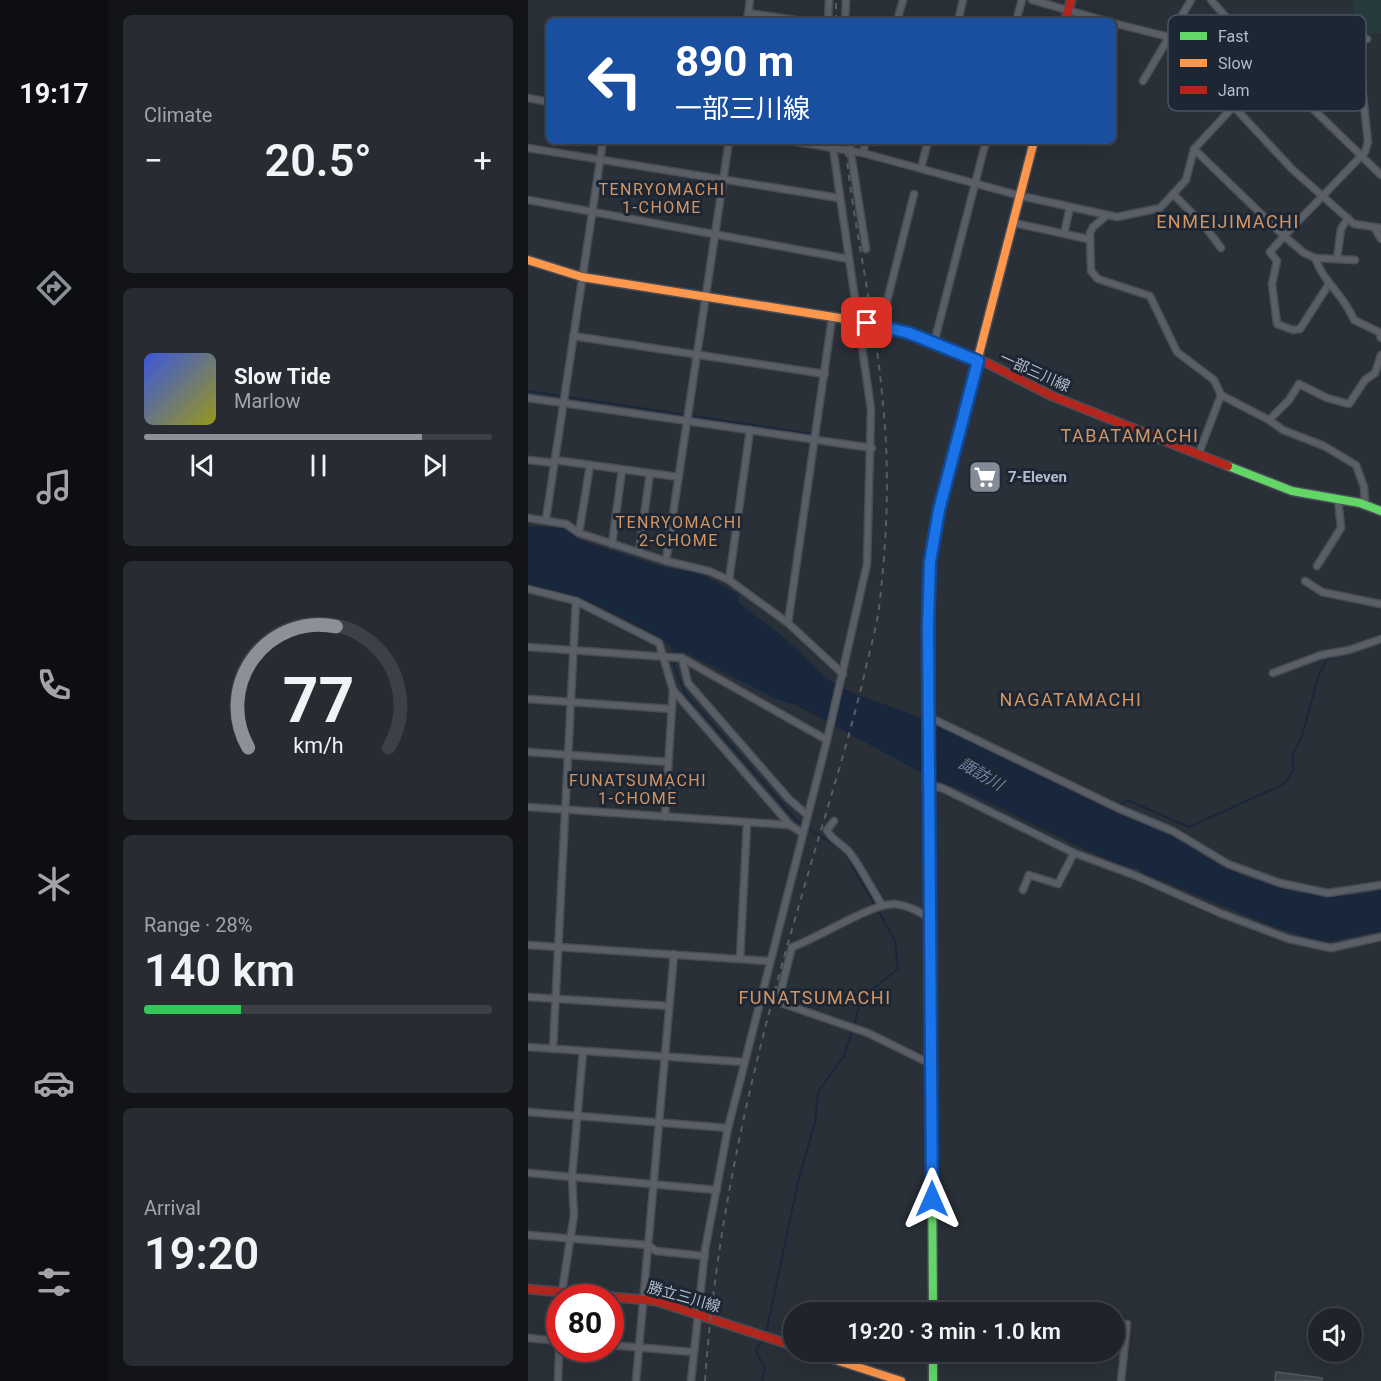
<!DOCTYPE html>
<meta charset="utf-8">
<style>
:root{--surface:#20242a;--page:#282c32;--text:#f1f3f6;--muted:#a2a4a8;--line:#3d4147;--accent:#8c9099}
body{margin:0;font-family:Roboto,"Noto Sans JP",sans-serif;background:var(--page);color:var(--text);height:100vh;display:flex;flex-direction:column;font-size:22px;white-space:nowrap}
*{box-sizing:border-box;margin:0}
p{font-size:20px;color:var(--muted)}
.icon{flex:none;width:33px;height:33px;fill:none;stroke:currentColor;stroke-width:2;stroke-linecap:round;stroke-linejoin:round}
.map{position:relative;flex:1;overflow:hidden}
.drawer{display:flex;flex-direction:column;gap:15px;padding:15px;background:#121417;width:420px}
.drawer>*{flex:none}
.top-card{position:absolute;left:18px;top:18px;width:570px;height:126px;border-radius:9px;box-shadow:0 6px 24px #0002,0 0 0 2px var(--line);background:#1a4fa0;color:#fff;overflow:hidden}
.buttons{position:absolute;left:780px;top:1308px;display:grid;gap:12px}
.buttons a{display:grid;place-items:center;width:54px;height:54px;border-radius:50%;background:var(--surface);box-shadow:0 6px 24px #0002,0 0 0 2px var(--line);font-size:30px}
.speed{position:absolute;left:18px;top:1284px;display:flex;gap:12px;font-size:30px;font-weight:700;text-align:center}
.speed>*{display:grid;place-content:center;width:78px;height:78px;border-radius:50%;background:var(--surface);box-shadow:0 6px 24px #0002,0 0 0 2px var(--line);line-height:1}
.speed .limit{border:9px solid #d22;background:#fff;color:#111}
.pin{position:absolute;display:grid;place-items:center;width:51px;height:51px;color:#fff;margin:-26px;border-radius:12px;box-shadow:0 3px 9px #0006}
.me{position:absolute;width:66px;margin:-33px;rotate:0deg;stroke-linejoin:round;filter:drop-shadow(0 0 4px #0008)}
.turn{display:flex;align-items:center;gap:21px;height:126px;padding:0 30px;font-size:27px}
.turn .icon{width:78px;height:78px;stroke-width:2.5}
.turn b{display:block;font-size:42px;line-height:51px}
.big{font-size:45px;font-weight:600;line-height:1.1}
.drawer .widget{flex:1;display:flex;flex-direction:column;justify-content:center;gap:9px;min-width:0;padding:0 21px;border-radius:9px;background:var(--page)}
.drawer .dial{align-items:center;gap:0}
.dial svg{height:156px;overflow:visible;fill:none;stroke:var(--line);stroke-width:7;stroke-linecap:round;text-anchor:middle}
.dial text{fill:var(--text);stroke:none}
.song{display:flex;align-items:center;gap:18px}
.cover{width:72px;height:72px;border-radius:9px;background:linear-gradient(135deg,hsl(230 70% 55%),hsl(60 70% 35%))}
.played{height:6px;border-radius:3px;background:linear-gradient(90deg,var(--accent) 80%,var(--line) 80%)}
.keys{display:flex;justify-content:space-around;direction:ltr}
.heat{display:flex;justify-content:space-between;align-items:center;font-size:33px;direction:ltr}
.charge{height:9px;border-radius:4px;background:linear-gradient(90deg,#34c759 28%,var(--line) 0)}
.trip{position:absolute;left:255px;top:1302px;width:342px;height:60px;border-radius:30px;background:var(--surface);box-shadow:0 6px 24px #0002,0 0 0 2px var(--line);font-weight:600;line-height:60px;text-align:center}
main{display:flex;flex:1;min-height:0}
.tabs{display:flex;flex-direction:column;width:108px;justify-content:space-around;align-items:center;background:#0d0e11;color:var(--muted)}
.tabs .icon{width:42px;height:42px}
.tabs .selected{color:var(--accent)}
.tabs b{font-size:27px;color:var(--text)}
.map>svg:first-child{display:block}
.green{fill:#273a3e}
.water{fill:#19273c}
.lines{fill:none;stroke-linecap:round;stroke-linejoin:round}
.stream{stroke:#19273c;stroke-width:2}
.building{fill:#3f444c;stroke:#52575f;stroke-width:1.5}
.street-casing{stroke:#484c55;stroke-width:9}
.fast-casing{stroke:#484c55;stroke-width:11}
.slow-casing{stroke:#484c55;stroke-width:11}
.jam-casing{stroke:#484c55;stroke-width:11}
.street{stroke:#5a5e66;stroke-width:6}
.fast{stroke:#63d668;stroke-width:8}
.slow{stroke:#ff974d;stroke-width:8}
.jam{stroke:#b3261e;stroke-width:8}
.rail{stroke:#595d64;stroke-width:2;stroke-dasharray:6 6;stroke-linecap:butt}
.route-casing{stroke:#114b97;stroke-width:15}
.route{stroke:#1a73e8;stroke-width:10}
.labels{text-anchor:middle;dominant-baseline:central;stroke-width:6;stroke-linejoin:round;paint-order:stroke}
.street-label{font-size:15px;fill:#b4bcc9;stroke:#1d2633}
.poi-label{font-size:15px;font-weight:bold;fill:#b4bcc9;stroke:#1d2633;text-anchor:start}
.neighbourhood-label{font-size:16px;letter-spacing:1.5px;fill:#d59563;stroke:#1d2633}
.water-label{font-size:16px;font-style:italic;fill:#6d86a8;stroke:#1d2633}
.quarter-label{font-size:18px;letter-spacing:1.5px;fill:#d59563;stroke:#1d2633}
.key{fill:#1d2633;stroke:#4a5360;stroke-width:1.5}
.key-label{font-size:16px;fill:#b4bcc9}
</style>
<main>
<nav class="tabs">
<b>19:17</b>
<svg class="icon selected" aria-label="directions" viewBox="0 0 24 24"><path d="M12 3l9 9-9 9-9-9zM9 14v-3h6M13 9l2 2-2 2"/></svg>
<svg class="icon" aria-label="music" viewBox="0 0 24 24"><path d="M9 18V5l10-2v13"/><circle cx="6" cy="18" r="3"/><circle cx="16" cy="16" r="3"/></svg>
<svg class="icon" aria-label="phone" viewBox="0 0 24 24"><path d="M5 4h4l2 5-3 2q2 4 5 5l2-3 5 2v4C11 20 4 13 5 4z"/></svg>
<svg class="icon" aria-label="climate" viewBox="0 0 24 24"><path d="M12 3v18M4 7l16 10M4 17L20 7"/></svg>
<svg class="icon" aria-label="car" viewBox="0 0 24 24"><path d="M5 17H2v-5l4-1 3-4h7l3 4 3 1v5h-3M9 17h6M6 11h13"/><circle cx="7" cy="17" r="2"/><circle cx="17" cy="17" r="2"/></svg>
<svg class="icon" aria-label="filters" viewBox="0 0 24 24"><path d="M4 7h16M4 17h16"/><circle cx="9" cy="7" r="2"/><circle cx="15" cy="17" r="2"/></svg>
</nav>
<section class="drawer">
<div class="widget"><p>Climate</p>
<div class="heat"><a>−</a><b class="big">20.5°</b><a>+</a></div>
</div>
<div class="widget">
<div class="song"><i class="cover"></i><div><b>Slow Tide</b><p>Marlow</p></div></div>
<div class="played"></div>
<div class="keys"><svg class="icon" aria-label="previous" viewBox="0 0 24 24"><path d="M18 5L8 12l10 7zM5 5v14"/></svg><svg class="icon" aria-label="pause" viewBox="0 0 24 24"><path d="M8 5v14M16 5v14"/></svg><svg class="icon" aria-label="next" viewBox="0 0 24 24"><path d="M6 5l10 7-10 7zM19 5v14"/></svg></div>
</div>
<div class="widget dial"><svg viewBox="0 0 100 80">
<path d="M14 69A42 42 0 1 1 86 69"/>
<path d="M14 69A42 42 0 0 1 59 7" stroke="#8c9099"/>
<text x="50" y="56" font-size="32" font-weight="700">77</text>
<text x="50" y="72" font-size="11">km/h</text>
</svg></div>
<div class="widget"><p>Range · 28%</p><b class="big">140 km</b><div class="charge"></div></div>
<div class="widget"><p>Arrival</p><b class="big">19:20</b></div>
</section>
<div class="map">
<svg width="853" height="1381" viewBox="0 0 853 1381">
<rect width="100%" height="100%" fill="#2a3038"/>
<path class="green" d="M825,0H853V33L826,35Z"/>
<path class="water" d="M0,526L36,528L51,540L135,567L171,573L210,594L211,603L253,635L301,680L322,692L409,723L585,811L620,823L623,828C645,835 661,846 680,858C728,886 798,906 853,890V931L799,942L778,937L746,927L613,872L610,868H602L566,854L439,792L409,781L268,705L248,699L156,652H149L133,638L66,604L0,584Z"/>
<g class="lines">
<g class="stream">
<path d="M0,391L284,434"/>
<path d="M146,648V666L157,693L269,821L316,851L347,905"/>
<path d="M813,654L828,651"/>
<path d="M583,813L599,800L661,827L756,784L766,770L764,756L774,736L791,674L798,661L805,656"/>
<path d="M238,1333L271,1178L287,1123L290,1092L316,1056L333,1001L340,993L370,969L367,941L350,910"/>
<path d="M234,1381L237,1369L228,1351L235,1339"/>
</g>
</g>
<path class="building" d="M748,1372L794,1378V1381H747Z"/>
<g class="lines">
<g class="street-casing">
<g id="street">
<path d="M504,0L578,21"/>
<path d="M683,0L742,67L853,175"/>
<path d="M220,13L274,21"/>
<path d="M219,21L222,0"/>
<path d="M300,21L301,0"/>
<path d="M317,21L318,0"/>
<path d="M369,21L375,0"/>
<path d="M430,21L435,0"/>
<path d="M488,21L494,0"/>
<path d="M585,23L641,37L764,169L826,224L853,228"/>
<path d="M615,81L663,0"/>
<path d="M0,98L21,102"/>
<path d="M263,141L335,153L493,196L589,217L632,208L658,180L666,149L742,67"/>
<path d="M321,141L338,249"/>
<path d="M0,148L311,198"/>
<path d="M666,149L756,236L837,152L840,142L829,41L839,39"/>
<path d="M335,153L338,141"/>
<path d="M393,168L400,141"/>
<path d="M645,194L676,225L693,248"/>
<path d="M0,200L321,259"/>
<path d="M578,216L565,227L562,233L563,271L570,279L622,296L649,352L686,380L693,395L741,420L755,430L796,446L828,465L836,487L837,502"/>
<path d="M486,223L560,239"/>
<path d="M846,227L853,239"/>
<path d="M536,234L542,207"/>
<path d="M787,258L827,260"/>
<path d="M809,259L813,229L820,218"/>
<path d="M801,284L772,329L765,330L749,324L744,284L749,261L742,252L756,236L776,253L787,258C797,285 815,293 826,320L851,332L853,338"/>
<path d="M353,325L386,194"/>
<path d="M45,336L297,374"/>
<path d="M406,343L458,141"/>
<path d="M0,398L344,448"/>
<path d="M741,420L761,400L771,384L799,398L821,404L837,380L847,373L853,355"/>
<path d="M671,453L693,395"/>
<path d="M0,460L26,463"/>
<path d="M26,460L151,477"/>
<path d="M0,518L38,524L51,533L138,561L181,571L201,580L260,623L315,674"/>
<path d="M18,519L75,141"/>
<path d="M51,533L62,465"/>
<path d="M84,544L94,470"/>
<path d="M111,552L122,473"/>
<path d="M138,561L201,141"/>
<path d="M789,566L813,528L810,499"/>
<path d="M201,580L222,430"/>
<path d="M777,581L794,592L853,604"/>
<path d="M0,589L48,601L131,643L145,690L262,825L274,833"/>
<path d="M260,623L304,318"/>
<path d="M0,647L154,658L299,740"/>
<path d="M154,658L160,683L260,798L279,815"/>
<path d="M745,673L793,655L821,650L853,639"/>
<path d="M0,699L143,709"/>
<path d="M401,717L592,809L645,831L700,864L752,883L800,893L853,885"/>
<path d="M0,752L140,762"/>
<path d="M401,785L414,788L546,853L606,875L692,913L761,939L803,948L853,937"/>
<path d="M0,807L262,825"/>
<path d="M137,817L145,690"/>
<path d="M306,821L299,830C304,841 314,843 322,853C334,869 343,888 354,905"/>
<path d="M495,890L501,875L530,884L546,853"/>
<path d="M402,918C391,912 380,905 367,904C343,903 291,938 264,947L250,1002L340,1033L403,1064"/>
<path d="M0,945L241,961"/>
<path d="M212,959L219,823"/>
<path d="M232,995L250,1002"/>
<path d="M0,997L141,1006"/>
<path d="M0,1047L216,1062"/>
<path d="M25,1049L48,601"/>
<path d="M0,1112L200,1128"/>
<path d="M0,1173L189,1190"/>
<path d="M0,1235L120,1245L128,1251L177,1256"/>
<path d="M33,1298L46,1215L44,1177L55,1051"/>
<path d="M0,1338L32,1341"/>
<path d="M82,1345L165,1352"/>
<path d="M30,1381L32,1325"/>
<path d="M108,1381L146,954"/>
<path d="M163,1381L177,1250L200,1128L299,740L339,564L343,409L304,141"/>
<path d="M593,1381L599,1324"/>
</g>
</g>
<g class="fast-casing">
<g id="fast">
<path d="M700,466L764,491L832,503L853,511"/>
<path d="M402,866L405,1312"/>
<path d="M405,1352V1381"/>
</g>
</g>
<g class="slow-casing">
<g id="slow">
<path d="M0,260L54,277L318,319"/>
<path d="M420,474L506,141"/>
<path d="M283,1352L373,1381"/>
</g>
</g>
<g class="jam-casing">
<g id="jam">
<path d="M537,21L543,0"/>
<path d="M318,319L344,323L414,345L459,363L524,396L700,466"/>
<path d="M402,866V562L420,474"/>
<path d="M0,1289L128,1301L266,1346"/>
</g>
</g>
<use href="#street" class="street"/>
<use href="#fast" class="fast"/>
<use href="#slow" class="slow"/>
<use href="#jam" class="jam"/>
<g class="rail">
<path d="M308,21V0"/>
<path d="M177,1381C188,1219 226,1057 272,902C293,827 318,752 336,676C341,653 348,630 351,608C359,540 362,473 355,405C348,316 325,230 317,141"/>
</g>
</g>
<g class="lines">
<g class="route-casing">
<path id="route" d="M339,323L381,333L450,361L411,510L402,562L400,625L404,1199"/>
</g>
<use href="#route" class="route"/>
</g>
<defs>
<g id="supermarket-square" transform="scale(1.725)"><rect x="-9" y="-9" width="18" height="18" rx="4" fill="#848b96" stroke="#1d2633"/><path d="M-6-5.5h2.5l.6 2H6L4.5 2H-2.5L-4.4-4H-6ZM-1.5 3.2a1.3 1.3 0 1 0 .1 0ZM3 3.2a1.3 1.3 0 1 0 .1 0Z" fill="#fff"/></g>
</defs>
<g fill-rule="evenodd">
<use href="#supermarket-square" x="457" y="477"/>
</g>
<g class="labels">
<g class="street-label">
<text transform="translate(507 372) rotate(24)">一部三川線</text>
<text transform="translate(156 1297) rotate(16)">勝立三川線</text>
</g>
<g class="poi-label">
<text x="480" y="477">7-Eleven</text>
</g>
<g class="neighbourhood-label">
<text x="134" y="189">TENRYOMACHI<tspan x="134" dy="18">1-CHOME</tspan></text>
<text x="151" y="522">TENRYOMACHI<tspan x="151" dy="18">2-CHOME</tspan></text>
<text x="110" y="780">FUNATSUMACHI<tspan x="110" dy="18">1-CHOME</tspan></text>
</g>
<g class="water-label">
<text transform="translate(453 774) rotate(30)">諏訪川</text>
</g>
<g class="quarter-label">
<text x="700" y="221">ENMEIJIMACHI</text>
<text x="602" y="435">TABATAMACHI</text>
<text x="543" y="699">NAGATAMACHI</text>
<text x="287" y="997">FUNATSUMACHI</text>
</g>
</g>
<rect x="640" y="15" width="198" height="96" rx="9" class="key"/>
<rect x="652" y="32" width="27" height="8" fill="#63d668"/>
<rect x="652" y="59" width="27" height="8" fill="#ff974d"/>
<rect x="652" y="86" width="27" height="8" fill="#b3261e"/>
<g class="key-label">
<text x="690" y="42">Fast</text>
<text x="690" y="69">Slow</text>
<text x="690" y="96">Jam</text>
</g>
</svg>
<div class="buttons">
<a><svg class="icon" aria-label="sound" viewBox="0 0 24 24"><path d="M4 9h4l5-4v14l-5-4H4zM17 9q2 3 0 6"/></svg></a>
</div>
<div class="speed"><div class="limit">80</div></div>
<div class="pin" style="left:339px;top:323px;background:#d93025"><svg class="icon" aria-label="arrive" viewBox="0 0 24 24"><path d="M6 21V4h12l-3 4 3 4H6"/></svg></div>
<svg class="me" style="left:404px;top:1199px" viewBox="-20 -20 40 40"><path d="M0-17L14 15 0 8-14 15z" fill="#1a73e8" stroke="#fff" stroke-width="4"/></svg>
<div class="trip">19:20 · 3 min · 1.0 km</div>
<div class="top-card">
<div class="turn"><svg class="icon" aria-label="left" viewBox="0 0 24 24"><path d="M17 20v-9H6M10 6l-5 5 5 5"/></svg><div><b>890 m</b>一部三川線</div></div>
</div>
</div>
</main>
